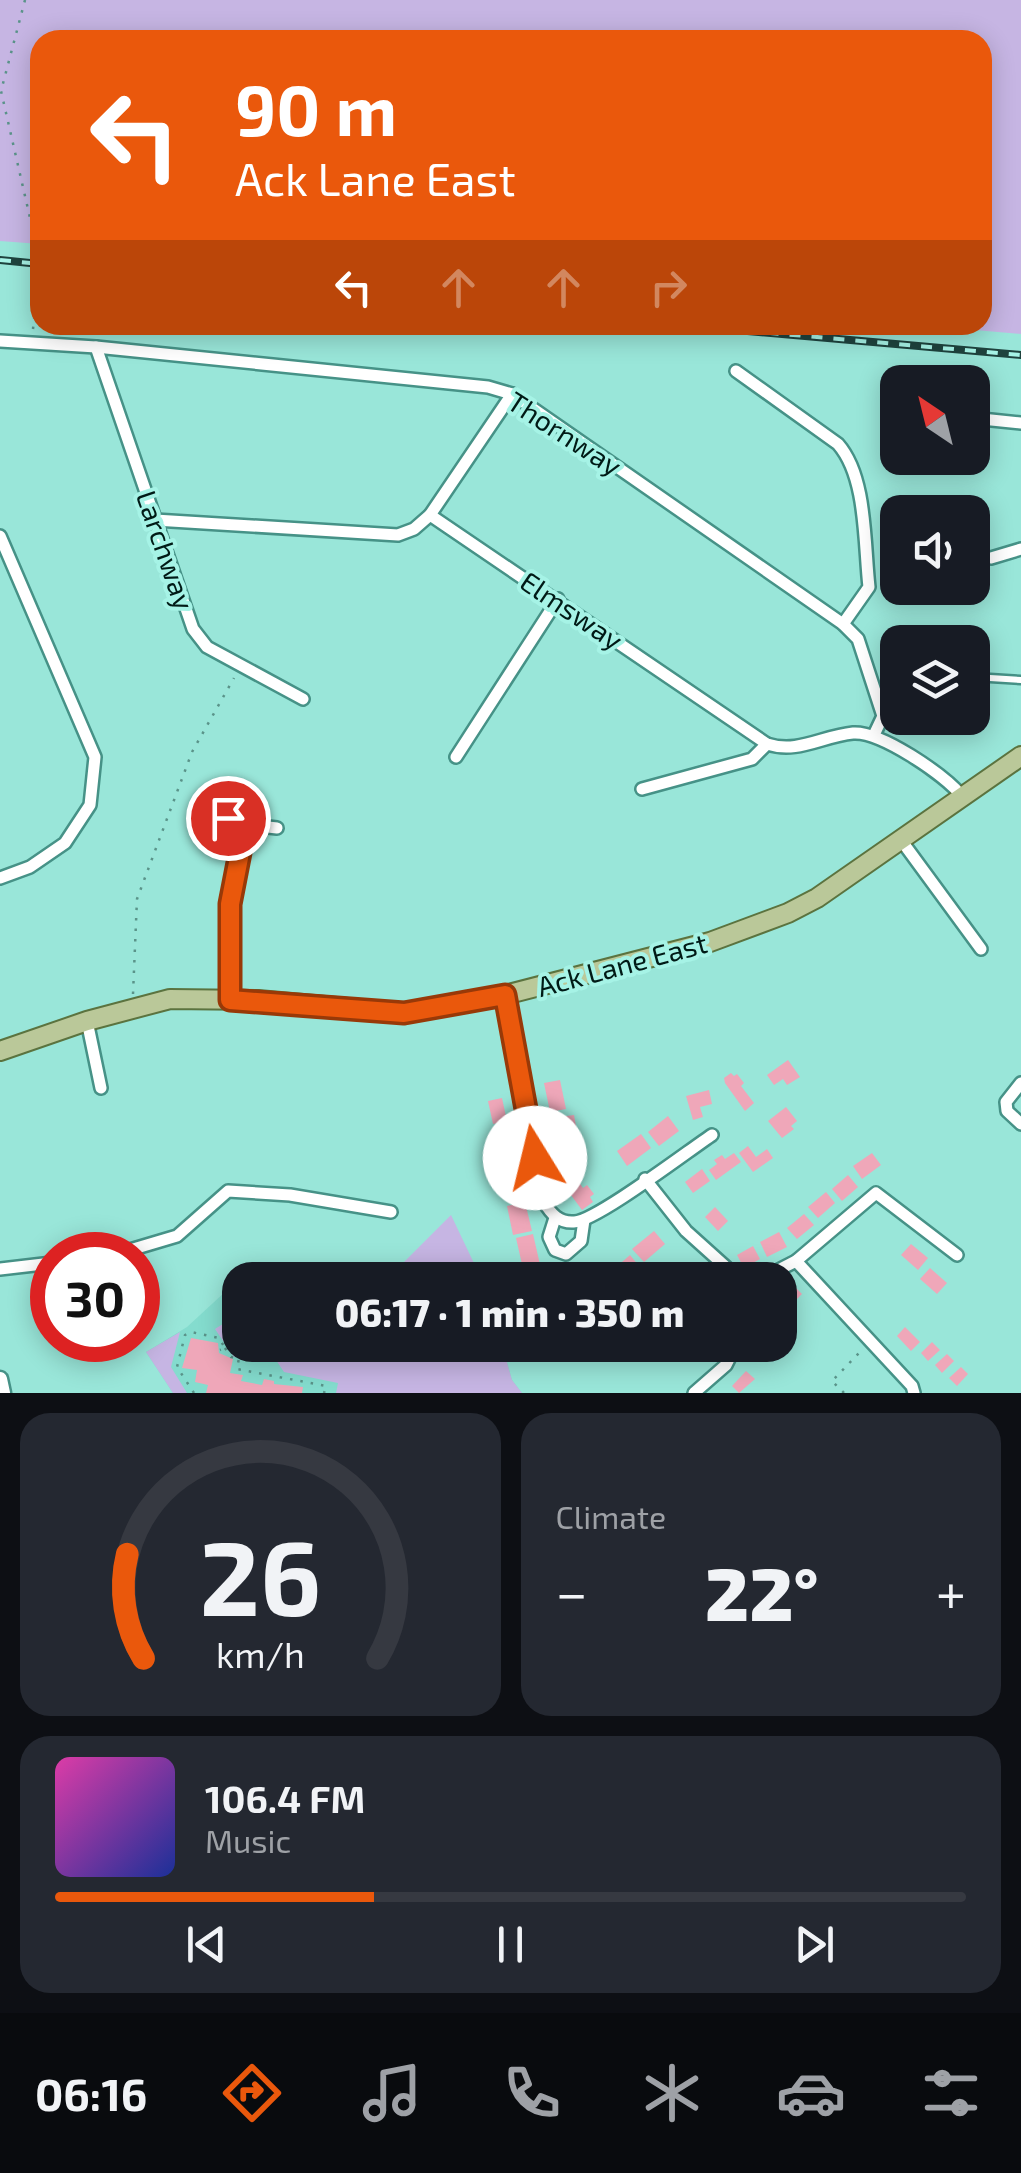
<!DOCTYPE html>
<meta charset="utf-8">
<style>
:root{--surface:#171b24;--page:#242831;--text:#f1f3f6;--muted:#9ea1a6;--line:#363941;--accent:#ea580c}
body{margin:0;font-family:"Exo 2",sans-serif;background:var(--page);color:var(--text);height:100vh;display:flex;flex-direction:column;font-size:38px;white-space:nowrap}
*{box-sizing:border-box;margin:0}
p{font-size:32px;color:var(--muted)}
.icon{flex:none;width:55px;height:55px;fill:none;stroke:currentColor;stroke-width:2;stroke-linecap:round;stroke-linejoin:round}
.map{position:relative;height:1393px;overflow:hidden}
.side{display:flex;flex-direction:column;gap:20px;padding:20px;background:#0d0f14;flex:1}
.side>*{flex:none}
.top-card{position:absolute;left:30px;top:30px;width:962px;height:305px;border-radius:30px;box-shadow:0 5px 25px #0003;background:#ea580c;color:#fff;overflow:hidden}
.needle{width:65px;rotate:325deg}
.tools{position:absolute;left:880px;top:365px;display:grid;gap:20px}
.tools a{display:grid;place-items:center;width:110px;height:110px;border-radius:20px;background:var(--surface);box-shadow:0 5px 25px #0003;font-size:50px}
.speed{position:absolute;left:30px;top:1232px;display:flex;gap:20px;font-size:50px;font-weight:700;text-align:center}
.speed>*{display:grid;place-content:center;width:130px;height:130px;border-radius:50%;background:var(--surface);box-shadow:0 5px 25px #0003;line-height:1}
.speed .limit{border:15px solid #d22;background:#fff;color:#111}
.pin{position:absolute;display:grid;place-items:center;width:85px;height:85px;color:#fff;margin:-42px;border:5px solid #fff;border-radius:50%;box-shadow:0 2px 10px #0007}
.me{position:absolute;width:110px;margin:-55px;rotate:351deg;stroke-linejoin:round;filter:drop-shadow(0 0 8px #0008)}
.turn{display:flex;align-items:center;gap:35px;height:210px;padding:0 40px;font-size:45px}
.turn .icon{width:130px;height:130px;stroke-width:2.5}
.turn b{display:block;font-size:70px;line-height:85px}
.lanes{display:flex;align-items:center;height:95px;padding:0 40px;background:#0003;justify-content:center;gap:50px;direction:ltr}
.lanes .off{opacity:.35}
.big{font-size:75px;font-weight:800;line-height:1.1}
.side .card{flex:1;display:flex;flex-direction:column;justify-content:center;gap:15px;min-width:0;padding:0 35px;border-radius:30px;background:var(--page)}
.side .dial{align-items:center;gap:0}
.dial svg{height:260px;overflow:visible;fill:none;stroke:var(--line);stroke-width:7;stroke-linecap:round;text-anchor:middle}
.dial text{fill:var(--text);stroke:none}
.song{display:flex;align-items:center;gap:30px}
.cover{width:120px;height:120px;border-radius:15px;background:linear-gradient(135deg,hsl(320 70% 55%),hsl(230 70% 35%))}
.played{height:10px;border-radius:5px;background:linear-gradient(90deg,var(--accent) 35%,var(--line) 35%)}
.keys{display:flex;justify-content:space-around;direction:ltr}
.heat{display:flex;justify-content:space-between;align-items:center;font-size:55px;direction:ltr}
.side .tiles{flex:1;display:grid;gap:20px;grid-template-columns:1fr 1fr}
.card:last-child{grid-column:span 2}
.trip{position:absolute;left:222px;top:1262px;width:575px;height:100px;border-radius:30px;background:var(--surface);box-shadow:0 5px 25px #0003;font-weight:800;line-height:100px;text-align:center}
.dock{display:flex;height:160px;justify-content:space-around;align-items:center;background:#090b0e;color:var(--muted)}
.dock .icon{width:70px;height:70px}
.dock .selected{color:var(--accent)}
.dock b{font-size:45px;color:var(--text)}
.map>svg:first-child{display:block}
.built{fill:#84dcce}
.green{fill:#c6b5e3}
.building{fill:#efa7b9}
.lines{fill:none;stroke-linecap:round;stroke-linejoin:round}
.service-casing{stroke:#469287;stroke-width:11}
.minor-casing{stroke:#469287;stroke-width:16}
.tertiary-casing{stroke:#469287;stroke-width:19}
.primary-casing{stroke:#5b733f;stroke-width:22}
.path{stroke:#5a9389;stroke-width:2.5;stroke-dasharray:2.5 8;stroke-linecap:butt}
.service{stroke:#fff;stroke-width:6}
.minor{stroke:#fff;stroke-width:11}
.tertiary{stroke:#fff;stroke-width:14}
.primary{stroke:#bac899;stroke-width:18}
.rail-casing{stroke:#1f433e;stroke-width:8}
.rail{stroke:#a6f3e6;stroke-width:4;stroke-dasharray:11;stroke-linecap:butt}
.route-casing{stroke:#983908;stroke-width:25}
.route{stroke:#ea580c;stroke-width:18}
.labels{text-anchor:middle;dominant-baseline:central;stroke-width:8;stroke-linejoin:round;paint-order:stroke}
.street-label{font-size:28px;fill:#001a16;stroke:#a6f3e6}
</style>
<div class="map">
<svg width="1021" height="1393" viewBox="0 0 1021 1393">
<rect width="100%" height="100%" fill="#99e6d9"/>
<path class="built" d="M280,1263L298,1280H240V1345H502L512,1380L522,1393H173L146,1352L187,1327L239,1279Z"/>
<g class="green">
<path d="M0,0H1021V334L917,325H982V40H40V244L0,241Z"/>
<path d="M451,1215L482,1280H386Z"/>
<path d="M240,1313V1345L250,1347L234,1357L215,1329Z"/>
<path d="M180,1332L171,1367L187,1393H173L146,1352Z"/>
<path d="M266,1345H502L512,1380L522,1393H336L338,1383L284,1372Z"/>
</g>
<g class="building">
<path d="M788,1060L800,1077L787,1085L783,1079L774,1085L767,1075Z"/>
<path d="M731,1073L734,1076L737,1074L744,1083L741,1086L754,1103L745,1111L725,1083L724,1078Z"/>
<path d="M560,1080L566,1109L550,1112L544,1083Z"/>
<path d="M709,1090L712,1104L700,1107L703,1117L693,1120L686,1096Z"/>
<path d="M502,1098L507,1121L493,1124L488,1101Z"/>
<path d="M786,1107L797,1121L791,1126L794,1129L782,1138L768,1121Z"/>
<path d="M574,1115L576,1126L570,1127L572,1140L576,1139L577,1145L557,1148L552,1118Z"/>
<path d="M668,1116L679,1131L659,1146L648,1132Z"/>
<path d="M510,1126L516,1156L499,1160L493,1130Z"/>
<path d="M641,1134L651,1148L627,1166L617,1151Z"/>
<path d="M748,1146L756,1157L767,1149L773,1158L753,1172L739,1153Z"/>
<path d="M579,1150L582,1162L576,1163L577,1172L561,1175L558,1158Z"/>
<path d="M734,1153L741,1162L716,1180L709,1170L717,1164L714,1160L722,1155L725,1159Z"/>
<path d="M872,1153L881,1165L862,1179L853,1166Z"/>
<path d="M518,1167L525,1194L506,1199L500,1171Z"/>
<path d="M702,1169L710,1181L693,1193L685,1182Z"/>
<path d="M848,1175L858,1187L842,1201L832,1189Z"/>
<path d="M576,1178L583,1188L587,1185L594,1194L590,1197L593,1202L582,1210L565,1187Z"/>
<path d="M826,1192L835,1203L818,1218L808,1207Z"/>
<path d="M525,1202L532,1231L513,1235L507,1206Z"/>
<path d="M715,1207L728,1221L718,1231L705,1217Z"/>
<path d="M804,1214L814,1225L797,1239L787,1228Z"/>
<path d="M654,1231L665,1244L644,1262L632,1249Z"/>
<path d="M779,1232L787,1247L767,1257L760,1242Z"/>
<path d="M533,1234L541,1269L524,1273L516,1238Z"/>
<path d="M911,1244L928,1258L918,1270L901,1255Z"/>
<path d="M753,1246L760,1259L744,1268L737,1255Z"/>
<path d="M630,1255L639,1266L624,1280L614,1269Z"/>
<path d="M930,1268L947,1283L937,1294L920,1279Z"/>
<path d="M793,1285L802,1294L792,1304L783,1295Z"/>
<path d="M905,1327L920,1342L911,1351L897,1336Z"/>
<path d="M191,1338L218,1343L219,1353L233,1359L230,1373L243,1375L241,1381L262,1385L264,1379L274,1381V1384L303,1387L302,1393H206L208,1385L195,1382L197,1370L182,1368Z"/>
<path d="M932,1342L940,1350L928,1361L921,1353Z"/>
<path d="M947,1354L954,1361L942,1373L935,1365Z"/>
<path d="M961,1367L968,1374L957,1386L949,1378Z"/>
<path d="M746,1371L755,1379L739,1393L732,1386Z"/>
</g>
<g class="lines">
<g class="service-casing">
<path id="service" d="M990,678L1021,680"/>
</g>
<g class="minor-casing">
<g id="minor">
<path d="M0,341L96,347L488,387L512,394L843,624L858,639L883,716L874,735"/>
<path d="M96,347L193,629L207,647L303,699"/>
<path d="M736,371L838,444C867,477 864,543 869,587L843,624"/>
<path d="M972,418L1021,423"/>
<path d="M430,515L512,394"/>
<path d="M155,520L398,535L414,529L430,515L767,744C798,754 822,736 853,733C881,731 943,774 962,796"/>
<path d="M0,536L95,757L90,805L65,843L30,867L0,878"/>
<path d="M991,558L1021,549"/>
<path d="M456,757L558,599"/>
<path d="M642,789L752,759L767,744"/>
<path d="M227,818L244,833"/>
<path d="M901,840L981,949"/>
<path d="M505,995L544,1202C551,1214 559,1223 574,1222C595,1222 688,1151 712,1135"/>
<path d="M230,1000L231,904L244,833L259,826L277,828"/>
<path d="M87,1021L101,1088"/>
<path d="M1021,1083L1006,1102L1007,1111L1021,1124"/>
<path d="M645,1179L686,1231L726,1267L734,1280"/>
<path d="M555,1218L549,1237L555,1250L566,1254L581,1241L584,1220"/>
<path d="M113,1255L177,1236L228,1191L290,1195L391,1212"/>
<path d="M796,1261L912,1386L914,1393"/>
<path d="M0,1269L52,1263"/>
<path d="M759,1280L796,1261L876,1193L957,1255"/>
<path d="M694,1393L726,1365L736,1345"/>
</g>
</g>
<g class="tertiary-casing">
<path id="tertiary" d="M0,1379L3,1393"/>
</g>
<g class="primary-casing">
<path id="primary" d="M0,1051L87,1021L170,999L258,1000L404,1013L505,995L710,942L788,913L817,898L1021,756"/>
</g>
<g class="path">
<path d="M25,0L1,91L36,244"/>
<path d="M33,329L39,271"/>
<path d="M133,994L137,899L192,752L234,678"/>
<path d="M225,1348L231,1357L239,1358L237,1369L326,1386L324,1393"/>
<path d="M194,1393L177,1367L185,1335L191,1332L219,1338L225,1348L220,1350"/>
<path d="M844,1393L832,1381L861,1351"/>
</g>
<use href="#service" class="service"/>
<use href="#minor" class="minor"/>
<use href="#tertiary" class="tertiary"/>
<use href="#primary" class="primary"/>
<g class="rail-casing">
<g id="rail">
<path d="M0,260L40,264"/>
<path d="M680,325L1021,355"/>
</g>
</g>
<use href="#rail" class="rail"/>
</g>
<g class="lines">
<g class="route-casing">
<path id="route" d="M228,818L244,832L230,904V1000L404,1013L505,995L535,1158"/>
</g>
<use href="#route" class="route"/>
</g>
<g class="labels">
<g class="street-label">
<text transform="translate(565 433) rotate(33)">Thornway</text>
<text transform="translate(166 550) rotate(71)">Larchway</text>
<text transform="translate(572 610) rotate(34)">Elmsway</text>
<text transform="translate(622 964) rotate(-15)">Ack Lane East</text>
</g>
</g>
</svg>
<div class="tools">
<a><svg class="needle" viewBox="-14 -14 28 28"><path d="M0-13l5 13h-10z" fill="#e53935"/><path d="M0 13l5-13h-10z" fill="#9ea1a6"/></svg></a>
<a><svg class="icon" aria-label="sound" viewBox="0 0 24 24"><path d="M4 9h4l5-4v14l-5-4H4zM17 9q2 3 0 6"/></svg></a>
<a><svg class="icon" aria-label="layers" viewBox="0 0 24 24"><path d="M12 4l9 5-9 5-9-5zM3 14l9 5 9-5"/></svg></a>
</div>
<div class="speed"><div class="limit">30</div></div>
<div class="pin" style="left:228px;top:818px;background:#d93025"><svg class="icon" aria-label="arrive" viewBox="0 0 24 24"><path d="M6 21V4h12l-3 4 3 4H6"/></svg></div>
<svg class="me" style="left:535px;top:1158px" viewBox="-20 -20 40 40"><circle r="19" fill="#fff"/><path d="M0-13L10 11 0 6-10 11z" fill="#ea580c"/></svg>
<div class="trip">06:17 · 1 min · 350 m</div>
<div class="top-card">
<div class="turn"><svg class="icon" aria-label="left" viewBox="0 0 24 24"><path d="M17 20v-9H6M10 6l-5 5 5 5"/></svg><div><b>90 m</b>Ack Lane East</div></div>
<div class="lanes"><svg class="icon" aria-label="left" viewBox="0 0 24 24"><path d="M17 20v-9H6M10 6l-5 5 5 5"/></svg><svg class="icon off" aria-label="ahead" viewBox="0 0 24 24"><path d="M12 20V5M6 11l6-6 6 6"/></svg><svg class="icon off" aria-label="ahead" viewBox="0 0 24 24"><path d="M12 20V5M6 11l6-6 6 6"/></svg><svg class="icon off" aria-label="right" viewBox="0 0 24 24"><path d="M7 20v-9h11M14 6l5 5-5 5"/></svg></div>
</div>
</div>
<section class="side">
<div class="tiles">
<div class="card dial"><svg viewBox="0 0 100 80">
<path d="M14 69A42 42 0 1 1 86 69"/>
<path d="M14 69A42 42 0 0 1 9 37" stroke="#ea580c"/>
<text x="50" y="56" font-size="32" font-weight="700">26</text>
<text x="50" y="72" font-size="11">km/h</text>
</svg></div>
<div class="card"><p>Climate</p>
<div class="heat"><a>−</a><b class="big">22°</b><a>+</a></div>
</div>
<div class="card">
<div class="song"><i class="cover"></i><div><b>106.4 FM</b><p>Music</p></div></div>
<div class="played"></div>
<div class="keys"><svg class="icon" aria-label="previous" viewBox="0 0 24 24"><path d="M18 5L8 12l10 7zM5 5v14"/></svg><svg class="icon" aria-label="pause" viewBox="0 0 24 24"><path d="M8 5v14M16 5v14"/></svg><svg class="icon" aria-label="next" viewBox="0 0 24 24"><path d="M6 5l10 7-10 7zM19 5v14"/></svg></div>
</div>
</div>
</section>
<nav class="dock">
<b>06:16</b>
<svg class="icon selected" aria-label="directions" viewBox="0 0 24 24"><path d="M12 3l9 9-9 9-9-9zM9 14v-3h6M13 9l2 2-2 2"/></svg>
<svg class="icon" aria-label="music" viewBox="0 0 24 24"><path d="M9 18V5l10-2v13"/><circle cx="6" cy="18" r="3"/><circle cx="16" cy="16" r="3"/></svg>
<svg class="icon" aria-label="phone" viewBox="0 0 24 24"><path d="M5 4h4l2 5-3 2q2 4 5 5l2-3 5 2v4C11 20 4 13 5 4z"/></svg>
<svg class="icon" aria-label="climate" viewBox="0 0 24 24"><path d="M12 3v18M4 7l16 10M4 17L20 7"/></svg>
<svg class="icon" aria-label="car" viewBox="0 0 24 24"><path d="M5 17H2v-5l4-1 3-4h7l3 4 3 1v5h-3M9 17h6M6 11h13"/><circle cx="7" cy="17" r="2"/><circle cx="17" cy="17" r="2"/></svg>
<svg class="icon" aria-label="filters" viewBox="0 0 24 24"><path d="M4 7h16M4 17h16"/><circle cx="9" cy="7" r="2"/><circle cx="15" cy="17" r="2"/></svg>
</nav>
